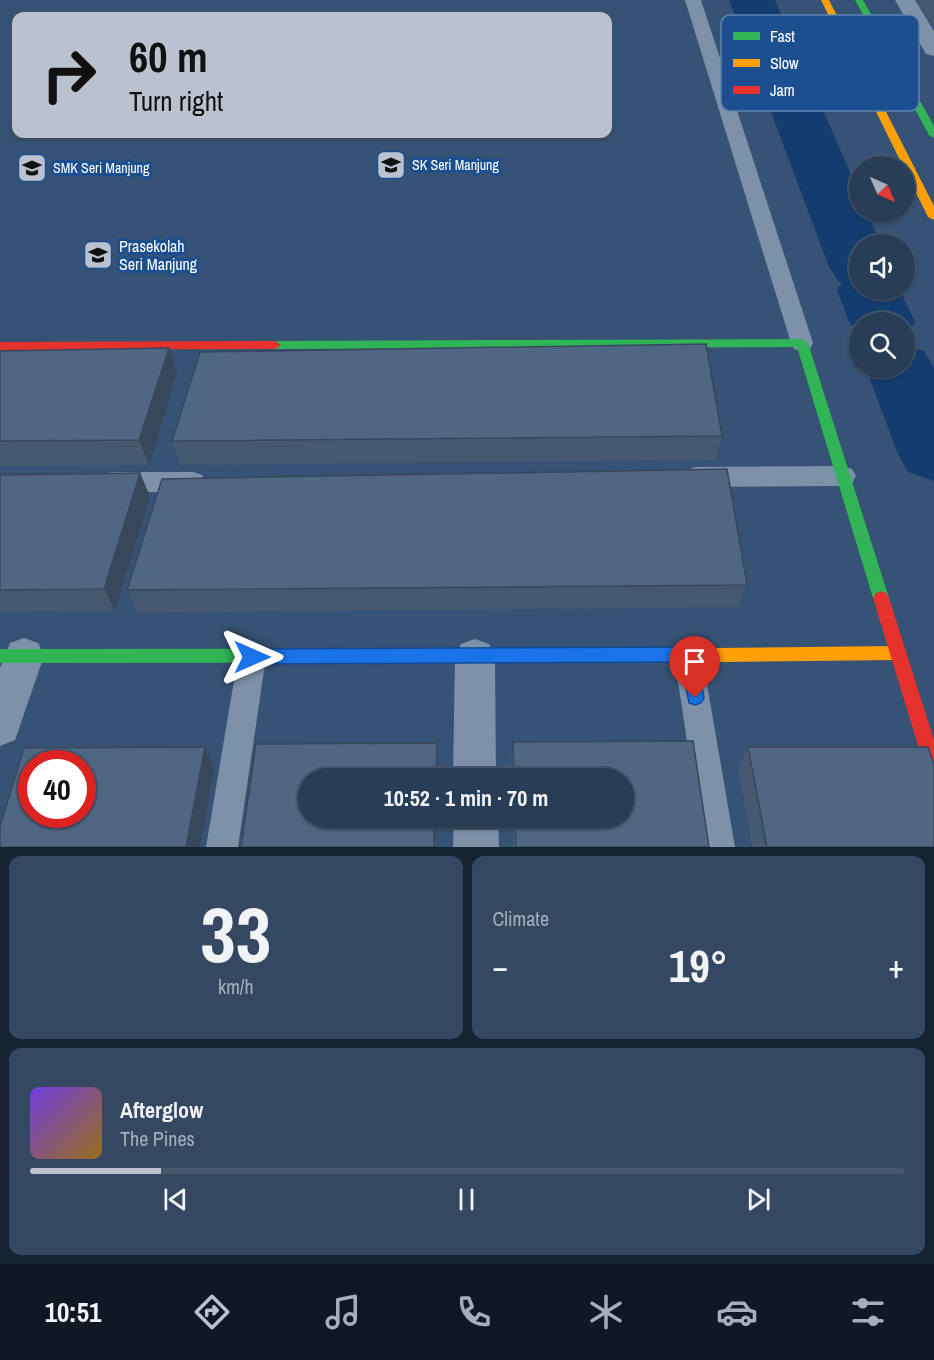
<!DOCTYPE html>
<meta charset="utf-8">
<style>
:root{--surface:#283e57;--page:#344961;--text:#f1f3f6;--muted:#a5aeba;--line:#44576d;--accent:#b9c2ce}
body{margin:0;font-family:"Archivo Narrow",sans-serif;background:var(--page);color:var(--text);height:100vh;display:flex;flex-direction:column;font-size:22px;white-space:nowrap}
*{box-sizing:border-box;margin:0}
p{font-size:20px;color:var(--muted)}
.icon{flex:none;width:33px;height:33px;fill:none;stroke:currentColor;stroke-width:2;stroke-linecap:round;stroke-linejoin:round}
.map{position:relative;height:847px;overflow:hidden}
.sheet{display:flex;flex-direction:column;gap:9px;padding:9px;background:#162230;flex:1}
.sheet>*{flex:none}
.banner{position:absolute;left:12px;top:12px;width:600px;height:126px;border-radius:12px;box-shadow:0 2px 4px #0004,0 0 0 2px var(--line);background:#b9c2ce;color:#111;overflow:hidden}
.needle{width:39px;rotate:135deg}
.buttons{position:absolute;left:849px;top:156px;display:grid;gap:12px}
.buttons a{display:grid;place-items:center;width:66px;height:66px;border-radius:50%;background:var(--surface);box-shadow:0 2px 4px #0004,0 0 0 2px var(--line);font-size:30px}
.speed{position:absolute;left:18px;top:750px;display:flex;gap:12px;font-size:30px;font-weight:700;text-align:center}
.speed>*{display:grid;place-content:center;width:78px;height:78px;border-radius:50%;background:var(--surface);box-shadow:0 2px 4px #0004,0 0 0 2px var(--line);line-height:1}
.speed .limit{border:9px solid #d22;background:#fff;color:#111}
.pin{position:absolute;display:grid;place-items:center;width:51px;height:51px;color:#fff;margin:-62px -26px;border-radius:50% 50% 50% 0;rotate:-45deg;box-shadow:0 0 6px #0007}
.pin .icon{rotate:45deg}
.me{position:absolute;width:66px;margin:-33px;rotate:90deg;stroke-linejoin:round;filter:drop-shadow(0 0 4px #0008)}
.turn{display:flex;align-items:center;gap:21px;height:126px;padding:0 18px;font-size:27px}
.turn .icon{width:78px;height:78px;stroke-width:2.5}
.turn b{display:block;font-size:42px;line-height:51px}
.big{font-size:45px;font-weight:700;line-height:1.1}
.sheet .card{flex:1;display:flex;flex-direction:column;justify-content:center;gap:9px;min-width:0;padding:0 21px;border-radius:12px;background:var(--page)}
.sheet .dial{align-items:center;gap:0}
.dial b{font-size:78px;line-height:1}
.song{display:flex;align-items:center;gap:18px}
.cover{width:72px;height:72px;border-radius:9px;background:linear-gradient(135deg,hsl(260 70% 55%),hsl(40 70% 35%))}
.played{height:6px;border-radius:3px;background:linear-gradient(90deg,var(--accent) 15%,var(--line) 15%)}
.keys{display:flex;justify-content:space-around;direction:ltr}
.heat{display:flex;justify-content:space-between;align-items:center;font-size:33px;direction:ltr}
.sheet .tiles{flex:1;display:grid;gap:9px;grid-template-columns:1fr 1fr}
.card:last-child{grid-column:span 2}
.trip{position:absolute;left:298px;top:768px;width:336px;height:60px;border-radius:30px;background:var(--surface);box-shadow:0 2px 4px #0004,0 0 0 2px var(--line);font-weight:700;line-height:60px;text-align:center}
.menu{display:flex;height:96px;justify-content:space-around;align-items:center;background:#101923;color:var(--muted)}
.menu .icon{width:42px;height:42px}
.menu .current{color:var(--accent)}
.menu b{font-size:27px;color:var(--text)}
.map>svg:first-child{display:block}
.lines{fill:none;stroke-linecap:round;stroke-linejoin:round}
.river{fill:#153c6e;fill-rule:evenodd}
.lane{fill:#7d92a8;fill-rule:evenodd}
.street{fill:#7d92a8;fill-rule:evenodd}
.fast{fill:#30b455;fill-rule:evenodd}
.slow{fill:#ff9f0a;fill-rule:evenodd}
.jam{fill:#e5322d;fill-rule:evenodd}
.wall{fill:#455971}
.shaded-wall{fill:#38485c}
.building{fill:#506783;stroke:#38485c;stroke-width:1.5;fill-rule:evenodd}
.route{fill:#1a73e8;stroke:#114b97;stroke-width:1.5}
.labels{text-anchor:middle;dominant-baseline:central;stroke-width:6;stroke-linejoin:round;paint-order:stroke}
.far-poi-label{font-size:14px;fill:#fff;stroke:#1b4f8f;text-anchor:start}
.poi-label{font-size:16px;fill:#fff;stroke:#1b4f8f;text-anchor:start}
.key{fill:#1b4f8f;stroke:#5f84b1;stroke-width:1.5}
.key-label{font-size:16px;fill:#fff}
</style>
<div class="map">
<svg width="934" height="847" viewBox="0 0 934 847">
<rect width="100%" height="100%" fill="#365274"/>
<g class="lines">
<g class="river">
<path d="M729,0H775L860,195V212H867L881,244H860V290H900L915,322L905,338L904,322H860V338L849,322L837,290L842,282L838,281L829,267Z"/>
<path d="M904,345L924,351L934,368V481L908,472L897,452L866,368H904Z"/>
</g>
<g class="lane">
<path d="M685,0H701L813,343L810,349L802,351L794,349L791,343Z"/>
<path d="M843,466L852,469L856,476L852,483L843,486L696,487L687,484L683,477L687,470L696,467Z"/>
<path d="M111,472H193L202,475L206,482L202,489L193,492H111L102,489L98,482L102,475Z"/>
<path d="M688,642L698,646L702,655L735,847H703L674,655L678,646Z"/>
<path d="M252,644L262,648L266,657L238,847H206L238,657L242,648Z"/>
</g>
<g class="street">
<path d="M895,0H915L934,31V56L926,54Z"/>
<path d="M24,638L38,643L44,656L15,740L0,746V668L10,643Z"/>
<path d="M475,639L489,644L495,657L496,778H453L455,657L461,644Z"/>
<path d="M454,818H498L499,847H453Z"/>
</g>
<g class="fast">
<path d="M855,0H863L934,126V138L929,135Z"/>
<path d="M802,339L808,343L889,598L886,603L881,605L876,603L873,598L797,347L275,349L269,345L275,341Z"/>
<path d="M718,648L724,650L726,655L724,660L718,662L0,663V649Z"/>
</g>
<g class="slow">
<path d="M821,0H829L934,206V220L928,217Z"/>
<path d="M897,646L903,648L905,653L903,658L897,660L718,662L712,660L710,655L712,650L718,648Z"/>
</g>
<g class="jam">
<path d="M275,341L281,345L275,349L0,350V342Z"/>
<path d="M881,591L886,593L889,598L934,740V777L928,774L925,768L873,598L876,593Z"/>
</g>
</g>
<g class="wall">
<path d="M917,0H934V27Z"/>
<path d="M169,348L177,373L149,465L0,466V351Z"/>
<path d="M722,436L715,460L180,465L172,441Z"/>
<path d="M140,473L150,497L115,611L0,612V475Z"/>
<path d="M747,585L738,607L138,613L127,590Z"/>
<path d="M693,741L709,847H513V818H624V778H511V761L513,742Z"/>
<path d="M748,747L934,847H752L738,767Z"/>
</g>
<g class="shaded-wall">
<path d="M169,348L177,373L149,465L139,440Z"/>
<path d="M140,473L150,497L115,611L104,589Z"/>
<path d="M205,747L214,767L200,847H186Z"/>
<path d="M434,818H436L435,847H434Z"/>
</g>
<g class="building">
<path d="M706,344L722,436L172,441L200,352Z"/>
<path d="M169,348L139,440L0,441V351Z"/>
<path d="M727,469L747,585L127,590L162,479Z"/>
<path d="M140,473L104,589L0,590V475Z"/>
<path d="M693,741L709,847H516L515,818H624V778H514L513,742Z"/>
<path d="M437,743L436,778H309V818H434V847H241L256,744Z"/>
<path d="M205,747L186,847H0V826L24,748ZM32,764H82V814H32Z"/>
<path d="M748,747H928L934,765V847H767Z"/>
</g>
<path class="route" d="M688,647L694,649L696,655L704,698L701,703L695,705L689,703L681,662L252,664L246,662L243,657L246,651L252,649Z"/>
<defs>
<g id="school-square" transform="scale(1.5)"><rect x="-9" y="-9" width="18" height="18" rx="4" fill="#b9c2ce" stroke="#1b4f8f"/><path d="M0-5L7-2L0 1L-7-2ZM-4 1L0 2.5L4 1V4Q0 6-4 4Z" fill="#111"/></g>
</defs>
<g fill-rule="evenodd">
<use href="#school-square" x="391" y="165"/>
<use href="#school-square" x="32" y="168"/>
<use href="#school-square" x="98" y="255"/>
</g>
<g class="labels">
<g class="far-poi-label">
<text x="412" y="165">SK Seri Manjung</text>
<text x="53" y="168">SMK Seri Manjung</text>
</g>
<g class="poi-label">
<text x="119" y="246">Prasekolah<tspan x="119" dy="18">Seri Manjung</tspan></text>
</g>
</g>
<rect x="721" y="15" width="198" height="96" rx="9" class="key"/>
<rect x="733" y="32" width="27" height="8" fill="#30b455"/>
<rect x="733" y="59" width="27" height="8" fill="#ff9f0a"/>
<rect x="733" y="86" width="27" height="8" fill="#e5322d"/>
<g class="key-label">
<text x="770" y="42">Fast</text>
<text x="770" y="69">Slow</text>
<text x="770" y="96">Jam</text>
</g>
</svg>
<div class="buttons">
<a><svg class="needle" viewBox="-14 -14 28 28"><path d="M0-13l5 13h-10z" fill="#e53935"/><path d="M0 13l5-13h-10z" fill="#a5aeba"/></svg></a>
<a><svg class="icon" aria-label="sound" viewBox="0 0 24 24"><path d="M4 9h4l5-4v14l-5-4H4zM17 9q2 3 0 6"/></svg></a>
<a><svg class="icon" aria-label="search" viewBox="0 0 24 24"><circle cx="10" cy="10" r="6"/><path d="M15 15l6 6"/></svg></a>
</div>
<div class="speed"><div class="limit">40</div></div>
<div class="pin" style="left:695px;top:698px;background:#d93025"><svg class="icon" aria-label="arrive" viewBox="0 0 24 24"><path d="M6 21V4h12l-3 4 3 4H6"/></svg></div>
<svg class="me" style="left:252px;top:657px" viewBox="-20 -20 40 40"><path d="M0-17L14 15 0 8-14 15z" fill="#1a73e8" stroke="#fff" stroke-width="4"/></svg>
<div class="trip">10:52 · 1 min · 70 m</div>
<div class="banner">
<div class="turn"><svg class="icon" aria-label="right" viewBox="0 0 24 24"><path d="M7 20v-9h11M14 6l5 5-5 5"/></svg><div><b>60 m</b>Turn right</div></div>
</div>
</div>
<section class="sheet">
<div class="tiles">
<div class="card dial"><b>33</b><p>km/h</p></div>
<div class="card"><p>Climate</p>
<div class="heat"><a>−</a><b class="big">19°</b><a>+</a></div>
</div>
<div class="card">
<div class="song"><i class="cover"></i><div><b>Afterglow</b><p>The Pines</p></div></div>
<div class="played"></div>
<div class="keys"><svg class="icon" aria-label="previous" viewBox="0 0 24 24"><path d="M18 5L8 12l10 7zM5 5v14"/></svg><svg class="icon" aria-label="pause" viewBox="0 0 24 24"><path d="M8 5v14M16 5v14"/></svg><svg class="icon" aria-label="next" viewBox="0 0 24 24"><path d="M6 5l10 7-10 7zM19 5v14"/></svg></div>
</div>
</div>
</section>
<nav class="menu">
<b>10:51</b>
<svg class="icon current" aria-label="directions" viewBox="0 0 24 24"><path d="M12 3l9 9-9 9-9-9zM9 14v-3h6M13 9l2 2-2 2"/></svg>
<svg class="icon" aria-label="music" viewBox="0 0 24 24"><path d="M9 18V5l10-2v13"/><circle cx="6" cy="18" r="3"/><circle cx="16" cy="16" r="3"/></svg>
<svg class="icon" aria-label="phone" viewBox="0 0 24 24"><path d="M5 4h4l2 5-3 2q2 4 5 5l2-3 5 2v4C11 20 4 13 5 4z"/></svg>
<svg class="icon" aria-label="climate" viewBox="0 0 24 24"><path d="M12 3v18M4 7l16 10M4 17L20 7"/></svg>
<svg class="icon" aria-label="car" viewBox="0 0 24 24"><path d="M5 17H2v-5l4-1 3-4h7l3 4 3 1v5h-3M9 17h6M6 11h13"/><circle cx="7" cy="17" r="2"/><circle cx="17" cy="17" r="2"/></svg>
<svg class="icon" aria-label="filters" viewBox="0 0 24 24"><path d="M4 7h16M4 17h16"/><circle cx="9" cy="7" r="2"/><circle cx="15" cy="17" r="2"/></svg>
</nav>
